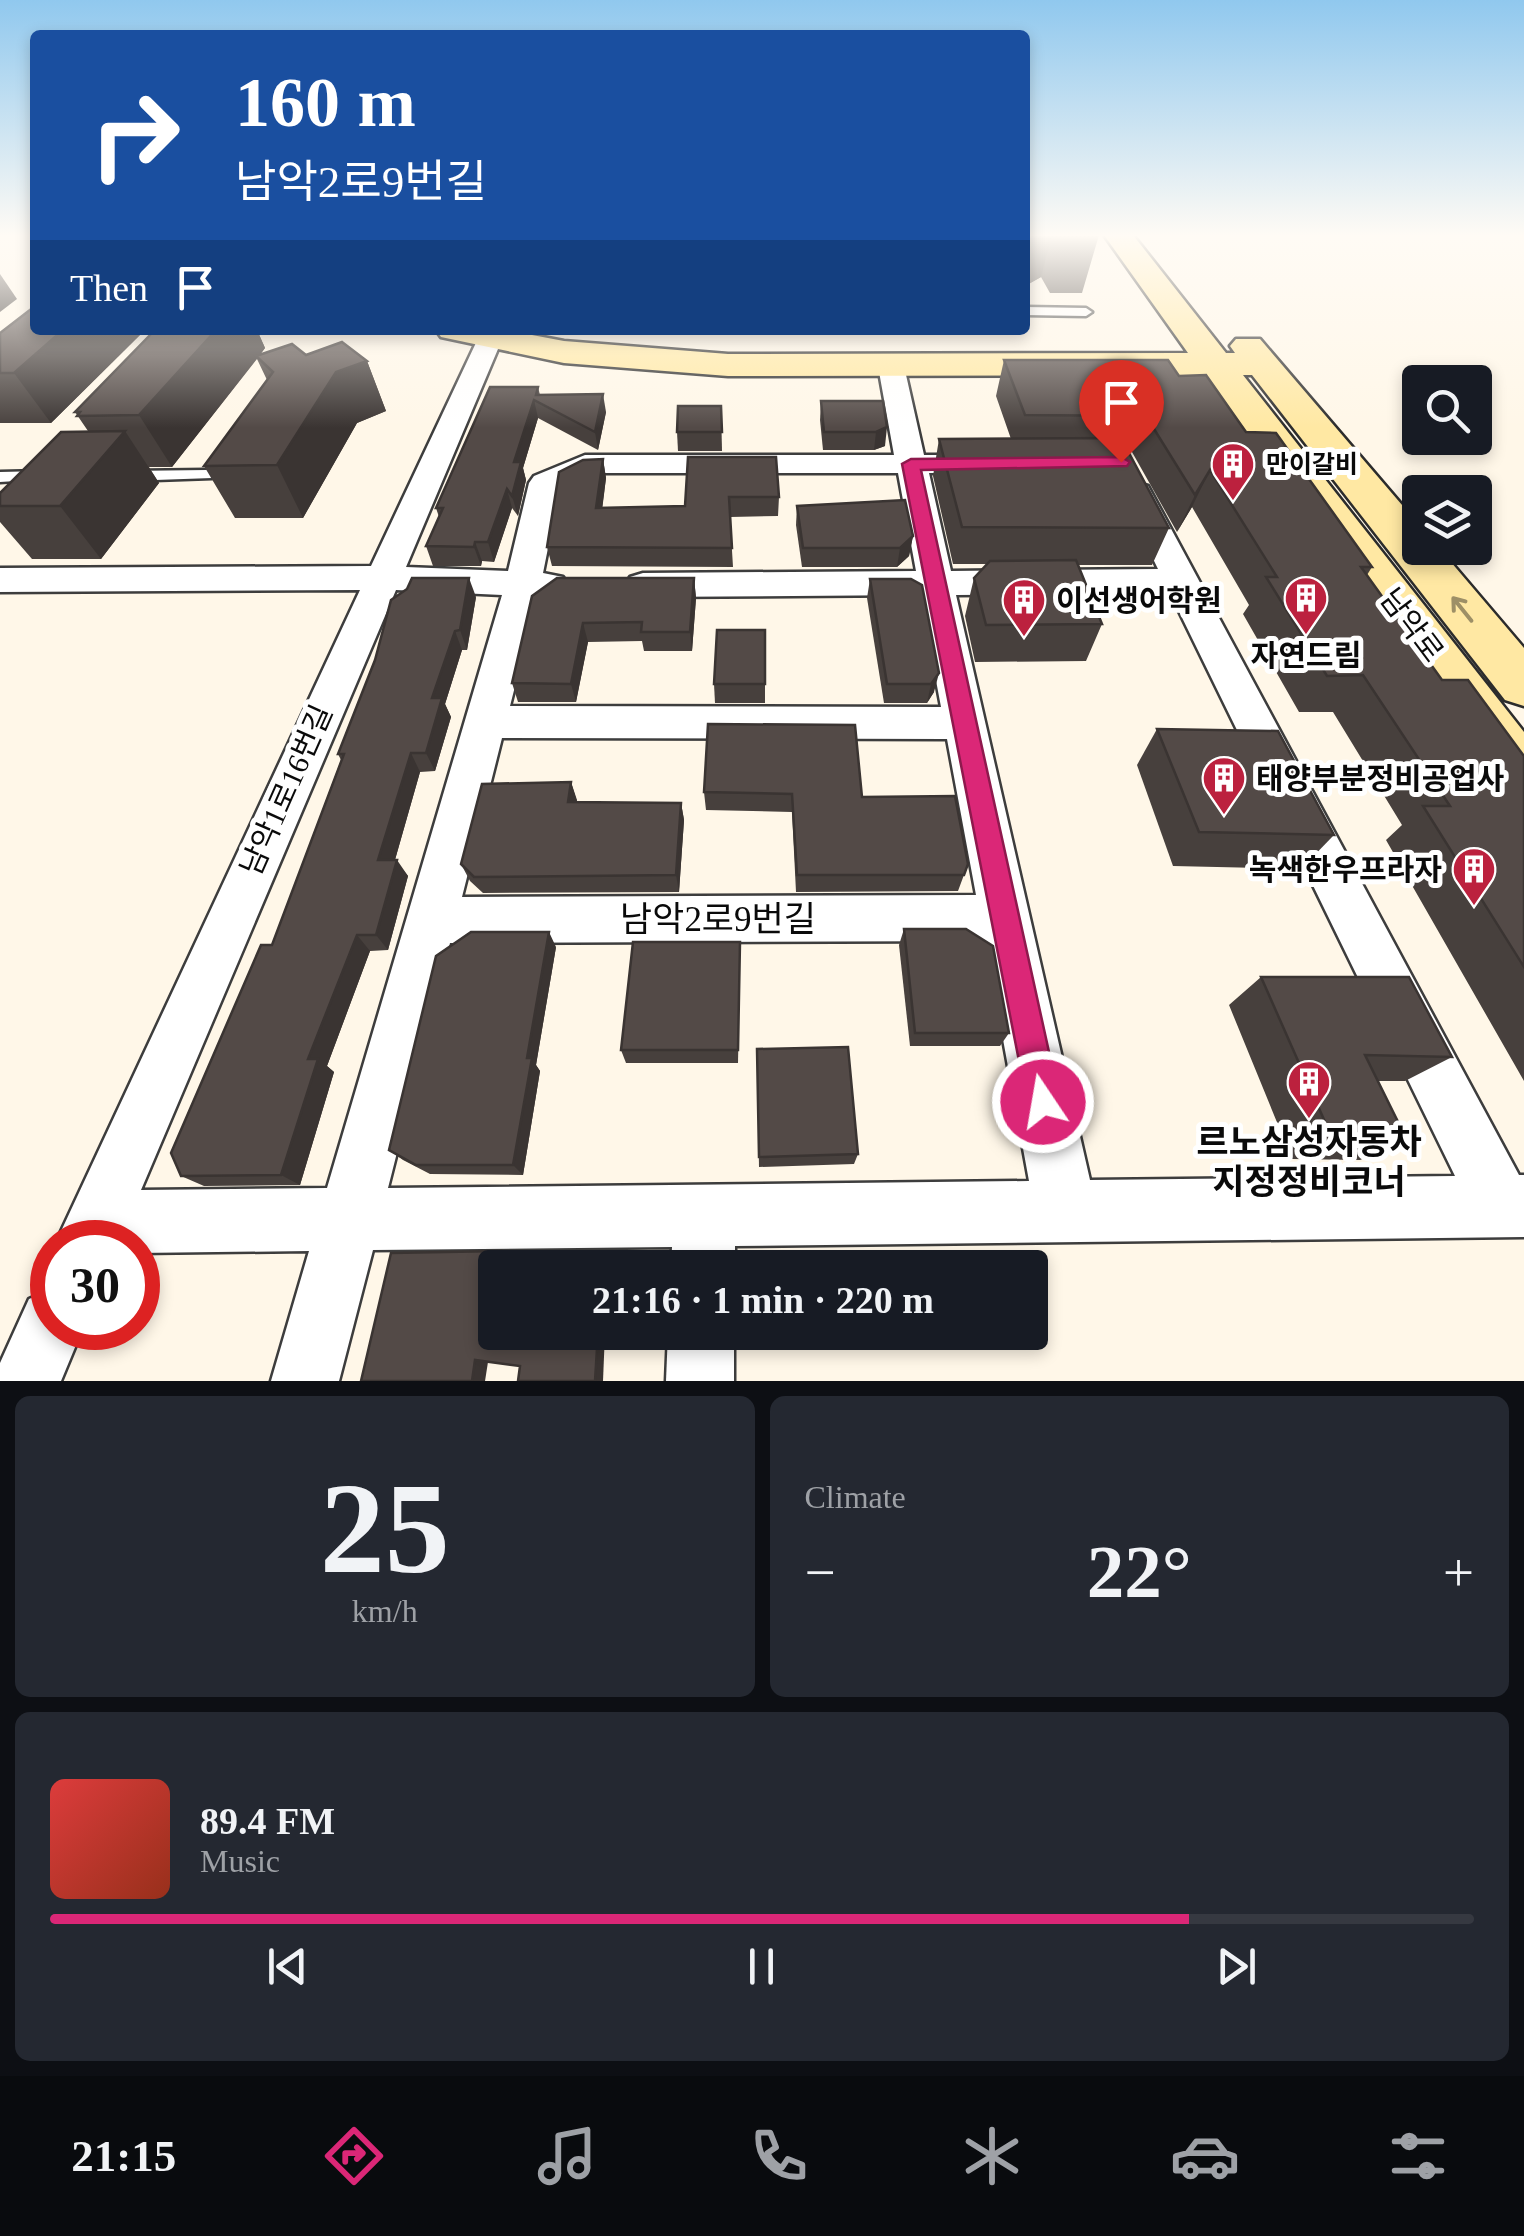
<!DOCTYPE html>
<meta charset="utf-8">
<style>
:root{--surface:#171b24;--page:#242831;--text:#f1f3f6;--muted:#9ea1a6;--line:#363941;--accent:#db2777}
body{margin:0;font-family:"Times New Roman","Noto Sans KR",serif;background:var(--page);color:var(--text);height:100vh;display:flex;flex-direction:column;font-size:38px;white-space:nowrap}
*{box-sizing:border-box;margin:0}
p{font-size:32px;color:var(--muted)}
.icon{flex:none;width:55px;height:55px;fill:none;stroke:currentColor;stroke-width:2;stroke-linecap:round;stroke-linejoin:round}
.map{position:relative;height:1381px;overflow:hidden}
.panel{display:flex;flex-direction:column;gap:15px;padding:15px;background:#0d0f14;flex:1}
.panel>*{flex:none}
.hud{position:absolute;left:30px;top:30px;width:1000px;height:305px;border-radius:10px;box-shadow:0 5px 15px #0003;background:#1a4fa0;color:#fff;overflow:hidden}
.controls{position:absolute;left:1402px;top:365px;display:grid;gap:20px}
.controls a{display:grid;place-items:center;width:90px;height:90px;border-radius:10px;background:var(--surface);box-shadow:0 5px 15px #0003;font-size:50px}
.speed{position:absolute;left:30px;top:1220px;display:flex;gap:20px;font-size:50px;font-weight:700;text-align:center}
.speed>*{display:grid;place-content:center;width:130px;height:130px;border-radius:50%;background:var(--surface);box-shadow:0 5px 15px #0003;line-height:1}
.speed .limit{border:15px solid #d22;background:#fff;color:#111}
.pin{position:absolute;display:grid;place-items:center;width:85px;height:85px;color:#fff;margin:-102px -42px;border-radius:50% 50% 50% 0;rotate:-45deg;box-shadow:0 0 10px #0007}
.pin .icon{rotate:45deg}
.me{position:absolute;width:110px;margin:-55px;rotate:348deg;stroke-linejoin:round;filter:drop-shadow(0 0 8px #0008)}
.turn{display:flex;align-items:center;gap:35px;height:210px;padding:0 40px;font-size:45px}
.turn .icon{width:130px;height:130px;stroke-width:2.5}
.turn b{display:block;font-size:70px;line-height:85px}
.then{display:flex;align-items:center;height:95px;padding:0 40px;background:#0003;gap:20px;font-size:38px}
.big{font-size:75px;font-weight:700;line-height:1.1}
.panel .card{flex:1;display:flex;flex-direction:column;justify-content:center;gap:15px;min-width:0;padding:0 35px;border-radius:15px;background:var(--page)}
.panel .dial{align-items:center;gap:0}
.dial b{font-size:130px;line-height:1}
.song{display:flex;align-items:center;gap:30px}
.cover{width:120px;height:120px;border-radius:15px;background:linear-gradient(135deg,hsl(0 70% 55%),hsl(10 70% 35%))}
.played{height:10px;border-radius:5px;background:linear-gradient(90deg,var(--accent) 80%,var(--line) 80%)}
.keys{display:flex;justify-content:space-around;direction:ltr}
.heat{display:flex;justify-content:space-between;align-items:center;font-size:55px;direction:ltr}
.panel .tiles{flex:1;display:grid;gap:15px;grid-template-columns:1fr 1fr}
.card:last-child{grid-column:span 2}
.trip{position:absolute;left:478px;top:1250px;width:570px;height:100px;border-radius:10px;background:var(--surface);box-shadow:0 5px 15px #0003;font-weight:700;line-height:100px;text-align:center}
.tab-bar{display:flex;height:160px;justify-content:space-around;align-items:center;background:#090b0e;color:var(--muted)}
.tab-bar .icon{width:70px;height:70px}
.tab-bar .selected{color:var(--accent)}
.tab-bar b{font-size:45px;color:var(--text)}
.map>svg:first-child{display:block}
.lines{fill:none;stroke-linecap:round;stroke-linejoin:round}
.lane-casing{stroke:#3d3d3d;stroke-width:5}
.street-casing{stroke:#3d3d3d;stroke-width:5}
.secondary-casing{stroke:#2c2c2c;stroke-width:5}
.lane{fill:#fff;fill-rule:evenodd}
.street{fill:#fff;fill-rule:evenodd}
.secondary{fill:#ffe8a3;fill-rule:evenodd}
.wall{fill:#47403d}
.shaded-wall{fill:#3a3432}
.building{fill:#534a47;stroke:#3a3432;stroke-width:2.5}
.oneway{stroke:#9d8f66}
.route{fill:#db2777;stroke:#8e194d;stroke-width:2.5}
.labels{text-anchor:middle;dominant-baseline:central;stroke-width:10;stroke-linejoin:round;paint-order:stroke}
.far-poi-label{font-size:25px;font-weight:bold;fill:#0a0a0a;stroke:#fff;text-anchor:start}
.poi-label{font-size:30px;font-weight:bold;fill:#0a0a0a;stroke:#fff;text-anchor:start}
.street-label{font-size:30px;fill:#0a0a0a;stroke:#fff}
.near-street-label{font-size:35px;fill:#0a0a0a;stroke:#fff}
.near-poi-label{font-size:35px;font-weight:bold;fill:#0a0a0a;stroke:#fff}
</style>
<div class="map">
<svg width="1524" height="1381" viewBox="0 0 1524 1381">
<rect width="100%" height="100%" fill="#fff7e8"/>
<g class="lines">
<g class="lane-casing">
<g id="lane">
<path d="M1025,307L1086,308L1092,312L1086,316L1025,315Z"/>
<path d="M207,470L212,472V478L127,481L119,476L127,471Z"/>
<path d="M43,471L48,473V479L0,482V472Z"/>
</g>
</g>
<g class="street-casing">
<g id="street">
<path d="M482,330H506L406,567L508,571L529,483L534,476L585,455H894L878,366L891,358L904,366L924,455H988L1003,464L988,473H929L951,571L1158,569L1121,493L1137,483L1148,486L1519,1175H1524V1237L735,1246V1268H671L672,1247L373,1250L339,1381H271L309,1251L138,1253V1242H56L360,590L0,592V568L371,566ZM590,473H898L916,571L643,573L630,577L625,585L630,593L643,597L920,595L941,707L510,706L538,596L563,593L568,585L563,577L543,573L560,488ZM396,590L502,595L327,1188L141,1190ZM1170,593L1455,1176L1090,1180L956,595ZM502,738L947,739L976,895L462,897ZM985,941L1029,1181L388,1188L450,943Z"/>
<path d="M52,1289V1328H83L61,1381H0V1363L29,1299Z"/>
<path d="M668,1332H734V1381H666Z"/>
</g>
</g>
<g class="secondary-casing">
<path id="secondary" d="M1104,235H1133L1226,353H1235L1230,346L1236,339H1260L1420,526V548H1439L1524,648V706L1505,700L1252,375H1243L1524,732V801L1503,793L1204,375L728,376L564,363L441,337L436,330H506L564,341L728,354L1188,353Z"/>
</g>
<use href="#lane" class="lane"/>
<use href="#street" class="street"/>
<use href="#secondary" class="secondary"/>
</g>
<g class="wall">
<path d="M1025,235H1099L1082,293H1050L1041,277L1025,286Z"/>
<path d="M35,330H145L51,423H0V333Z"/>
<path d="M149,330H257L265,348L260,355H306L367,361L386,411L357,423L303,518H235L204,466L267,380L257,359L172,467H149L159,483L101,559H32L0,522V493L88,431L75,412L152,335Z"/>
<path d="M1004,360L1179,376L1246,432L1372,567L1367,575L1442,680L1524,756V1081L1386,840L1402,825L1333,712H1299L1243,614L1249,605L1192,507L1177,532L1132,452H1129L1169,528L1152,565H1078L1102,624L1086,661L975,662L965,616L974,578L987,564H953L933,476L939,439H1011L996,396Z"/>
<path d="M538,387L540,395L606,412L598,450L538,418L523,468L526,480L518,516L512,508L494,562L482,561L481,566H433L426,546L439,517L436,508Z"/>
<path d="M821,401H883L885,446L874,450H823L820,420Z"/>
<path d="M721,406L722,451H678L677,432Z"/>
<path d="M688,457L779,497L778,516L730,517L733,567L552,566L547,547L603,459L606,478L602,508L685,506Z"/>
<path d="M797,506L913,536L909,556L897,567H802L796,525Z"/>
<path d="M694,578L696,598L692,651H644L642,641L588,642L576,702H518L512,683L532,596Z"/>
<path d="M870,579H911L934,692L927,703H884L867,598Z"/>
<path d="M476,597L467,650H462L445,704L451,717L435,771L420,772L395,860L408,876L388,950L370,951L327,1066L334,1072L300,1185L204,1186L181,1176L272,945L341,760L338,754Z"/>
<path d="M765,630V703H715L714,684Z"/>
<path d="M708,724L862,797L968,864L958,891L796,892L792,812L706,810L704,792Z"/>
<path d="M1157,729L1334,835L1301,869L1173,866L1137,765Z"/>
<path d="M571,782L577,802L681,803L684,820L679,892L483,893L470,881L461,864Z"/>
<path d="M904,929L1009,1033L1000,1046H910L899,945Z"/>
<path d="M556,947L536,1065L540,1071L523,1175L430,1174L403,1160L389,1150Z"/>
<path d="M740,957L738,1063H626L621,1050Z"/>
<path d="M1261,977L1452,1057L1405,1081H1378L1407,1140L1360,1160L1292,1159L1229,1005Z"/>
<path d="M757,1049L858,1154L854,1164L759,1167Z"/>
</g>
<g class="shaded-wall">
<path d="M1025,235H1052L1041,277L1025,286Z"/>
<path d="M0,274L17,299L0,312Z"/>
<path d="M63,330H145L51,423L14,373Z"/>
<path d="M216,330H257L265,348L172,467L139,415Z"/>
<path d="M367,361L386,411L357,423L303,518L277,465L336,372Z"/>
<path d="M603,394L606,412L598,450L595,432Z"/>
<path d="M534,400L538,418L523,468L526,480L518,516L512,496L514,462Z"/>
<path d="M887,427L885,446L874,450L876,432Z"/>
<path d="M125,431L159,483L101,559L60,506Z"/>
<path d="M603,459L606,478L600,527L596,508Z"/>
<path d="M1210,470L1192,507L1177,532L1195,495Z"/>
<path d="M507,489L512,508L494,562L488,542Z"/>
<path d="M913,536L909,556L897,567L900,548Z"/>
<path d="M475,542L482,561L481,566L474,547Z"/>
<path d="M469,578L476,597L467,650L460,630Z"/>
<path d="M694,578L696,598L692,651L690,632Z"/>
<path d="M583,623L588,642L576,702L571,684Z"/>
<path d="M455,631L462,650L445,704L451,717L435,771L426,753L432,698Z"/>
<path d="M939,673L934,692L927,703L931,684Z"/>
<path d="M411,753L420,772L390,877L378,860Z"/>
<path d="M571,782L577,800L574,820L568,802Z"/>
<path d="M681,803L684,820L679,892L676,875Z"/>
<path d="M397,860L408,876L388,950L376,935Z"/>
<path d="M549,932L556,947L536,1065L540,1071L523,1175L513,1165L527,1058Z"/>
<path d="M357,935L370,951L327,1066L334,1072L300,1185L281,1175L308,1059Z"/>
<path d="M501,1251L511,1257L510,1268L499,1264Z"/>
<path d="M603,1256L610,1263L609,1268H602Z"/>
<path d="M598,1332H605L603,1381H595Z"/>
<path d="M475,1360L488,1362L485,1381H472Z"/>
</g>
<g class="building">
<path d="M35,306V330H63L14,373H0V333Z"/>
<path d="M155,330H216L139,415L77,416L80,412H75Z"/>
<path d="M342,342L367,361L336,372L277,465L204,466L273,372L256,356L292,344L306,355Z"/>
<path d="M1004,360H1168L1179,376L1206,375L1246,432L1276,433L1372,567H1361L1442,680H1468L1524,756V967L1423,806H1450L1363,675L1327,676L1266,577H1277L1210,470L1195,495L1146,416L1025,415Z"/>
<path d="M490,387H538L536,395L603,394L595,432L534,400L514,462H521L512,496L507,489L488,542H475L474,547L426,546L443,508H436Z"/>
<path d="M821,401H883L887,427L876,432H824Z"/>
<path d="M678,406H721L722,432H677Z"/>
<path d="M125,431L60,506H0V493L61,432Z"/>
<path d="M1121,438L1169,528L962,527L939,439Z"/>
<path d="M688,457H776L779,497H729L732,548L547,547L559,472L583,460L603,459L596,508L685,506Z"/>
<path d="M905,500L913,536L900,548H803L797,506Z"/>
<path d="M1076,560L1102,624L986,625L974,578L990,561Z"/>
<path d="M412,578H469L460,630L455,631L432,698H442L426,753H411L378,860H397L376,935H357L308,1059H318L281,1175L181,1176L171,1153L261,945H272L344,754H338L375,660L391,600L407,589Z"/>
<path d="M557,578H694L690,632H641L642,622L583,623L571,684L512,683L532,596Z"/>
<path d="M870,579H911L922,585L939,673L931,684H887Z"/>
<path d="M717,630H765V684H714Z"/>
<path d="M708,724L855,725L862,797L955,796L968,864L964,875H797L792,794L704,792Z"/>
<path d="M1157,729L1278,731L1334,835L1199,832Z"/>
<path d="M571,782L568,802L681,803L676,875L474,877L461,864L482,784Z"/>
<path d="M904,929H966L993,946L1009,1033H915Z"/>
<path d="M471,932H549L527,1058H532L513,1165H416L389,1150L436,956Z"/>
<path d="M633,942H740L738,1050H621Z"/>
<path d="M1261,977H1409L1452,1057L1365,1055L1407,1140H1333Z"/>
<path d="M848,1047L858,1154L759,1157L757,1049Z"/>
<path d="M501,1251L499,1264L603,1256L602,1268H495V1332H598L595,1381H518L520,1366L475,1360L472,1381H361L391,1253Z"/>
</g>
<defs><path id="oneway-shaft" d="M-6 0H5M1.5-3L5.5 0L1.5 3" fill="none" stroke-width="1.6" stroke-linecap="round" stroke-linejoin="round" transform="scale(2.5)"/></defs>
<use class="oneway" href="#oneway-shaft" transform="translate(1462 609) rotate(-129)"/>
<linearGradient id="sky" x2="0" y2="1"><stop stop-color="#90c8ee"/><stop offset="0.55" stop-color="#fffbf5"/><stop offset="1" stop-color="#fffbf5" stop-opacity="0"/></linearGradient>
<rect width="1524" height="428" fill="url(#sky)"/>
<path class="route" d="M1121,457L1130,462L1127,466L921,470L1060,1102L1055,1113L1043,1118L1032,1113L1027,1102L902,464L911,459Z"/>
<defs>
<g id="building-pin" transform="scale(2.25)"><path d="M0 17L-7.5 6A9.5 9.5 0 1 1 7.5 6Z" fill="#bc213e" stroke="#fff"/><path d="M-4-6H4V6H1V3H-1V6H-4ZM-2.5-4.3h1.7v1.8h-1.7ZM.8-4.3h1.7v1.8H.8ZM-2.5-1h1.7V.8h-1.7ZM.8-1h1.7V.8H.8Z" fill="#fff"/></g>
</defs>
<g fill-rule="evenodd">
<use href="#building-pin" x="1233" y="464"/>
<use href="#building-pin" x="1306" y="598"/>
<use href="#building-pin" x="1024" y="600"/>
<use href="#building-pin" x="1224" y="778"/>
<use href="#building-pin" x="1474" y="869"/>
<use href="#building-pin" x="1309" y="1082"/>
</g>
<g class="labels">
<g class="far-poi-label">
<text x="1266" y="464">만이갈비</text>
</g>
<g class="poi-label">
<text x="1056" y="600">이선생어학원</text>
<text x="1306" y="655" text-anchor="middle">자연드림</text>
<text x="1256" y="778">태양부분정비공업사</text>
<text x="1442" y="869" text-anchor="end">녹색한우프라자</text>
</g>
<g class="street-label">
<text transform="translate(1412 625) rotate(53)">남악로</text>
<text transform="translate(286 790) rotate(-66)">남악1로16번길</text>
</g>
<g class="near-street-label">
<text x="718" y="919">남악2로9번길</text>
</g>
<g class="near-poi-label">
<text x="1309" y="1142">르노삼성자동차<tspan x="1309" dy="40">지정정비코너</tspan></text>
</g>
</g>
</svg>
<div class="controls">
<a><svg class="icon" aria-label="search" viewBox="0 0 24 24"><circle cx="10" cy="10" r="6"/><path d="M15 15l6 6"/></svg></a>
<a><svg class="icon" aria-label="layers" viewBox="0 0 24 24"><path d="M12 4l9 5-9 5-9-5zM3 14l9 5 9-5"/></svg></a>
</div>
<div class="speed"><div class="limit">30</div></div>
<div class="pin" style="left:1121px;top:462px;background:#d93025"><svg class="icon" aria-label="arrive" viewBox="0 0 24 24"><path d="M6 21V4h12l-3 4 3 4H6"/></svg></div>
<svg class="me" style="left:1043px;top:1102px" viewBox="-20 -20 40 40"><circle r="17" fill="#db2777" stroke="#fff" stroke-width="3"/><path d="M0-11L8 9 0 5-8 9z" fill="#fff"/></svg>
<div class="trip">21:16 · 1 min · 220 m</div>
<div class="hud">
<div class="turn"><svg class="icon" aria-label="right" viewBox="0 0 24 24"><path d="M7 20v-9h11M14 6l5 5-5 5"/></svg><div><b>160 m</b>남악2로9번길</div></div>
<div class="then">Then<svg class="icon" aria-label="arrive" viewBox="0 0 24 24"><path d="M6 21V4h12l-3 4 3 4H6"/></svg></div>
</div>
</div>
<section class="panel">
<div class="tiles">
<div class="card dial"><b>25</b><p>km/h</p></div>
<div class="card"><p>Climate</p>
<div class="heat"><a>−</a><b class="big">22°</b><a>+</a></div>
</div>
<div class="card">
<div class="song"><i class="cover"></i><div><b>89.4 FM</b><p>Music</p></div></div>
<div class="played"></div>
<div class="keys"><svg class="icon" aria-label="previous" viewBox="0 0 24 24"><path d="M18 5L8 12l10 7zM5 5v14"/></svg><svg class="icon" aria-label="pause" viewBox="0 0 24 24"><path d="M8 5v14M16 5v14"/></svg><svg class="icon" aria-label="next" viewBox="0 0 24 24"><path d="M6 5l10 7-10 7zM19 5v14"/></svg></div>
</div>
</div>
</section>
<nav class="tab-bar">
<b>21:15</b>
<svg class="icon selected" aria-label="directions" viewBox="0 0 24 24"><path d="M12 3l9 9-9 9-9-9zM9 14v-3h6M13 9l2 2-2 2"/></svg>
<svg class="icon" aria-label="music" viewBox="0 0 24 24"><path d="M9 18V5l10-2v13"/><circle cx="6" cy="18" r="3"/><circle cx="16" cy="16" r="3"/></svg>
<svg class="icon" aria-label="phone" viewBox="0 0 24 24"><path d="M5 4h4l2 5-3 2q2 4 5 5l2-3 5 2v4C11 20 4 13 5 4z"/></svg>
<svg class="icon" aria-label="climate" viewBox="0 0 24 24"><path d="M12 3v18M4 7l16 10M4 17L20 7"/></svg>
<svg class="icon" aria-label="car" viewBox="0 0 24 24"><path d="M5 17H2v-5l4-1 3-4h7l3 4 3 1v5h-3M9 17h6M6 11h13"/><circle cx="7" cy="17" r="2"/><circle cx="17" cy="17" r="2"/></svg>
<svg class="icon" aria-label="filters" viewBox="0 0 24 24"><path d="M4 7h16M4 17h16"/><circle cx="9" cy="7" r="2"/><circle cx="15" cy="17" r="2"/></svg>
</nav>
